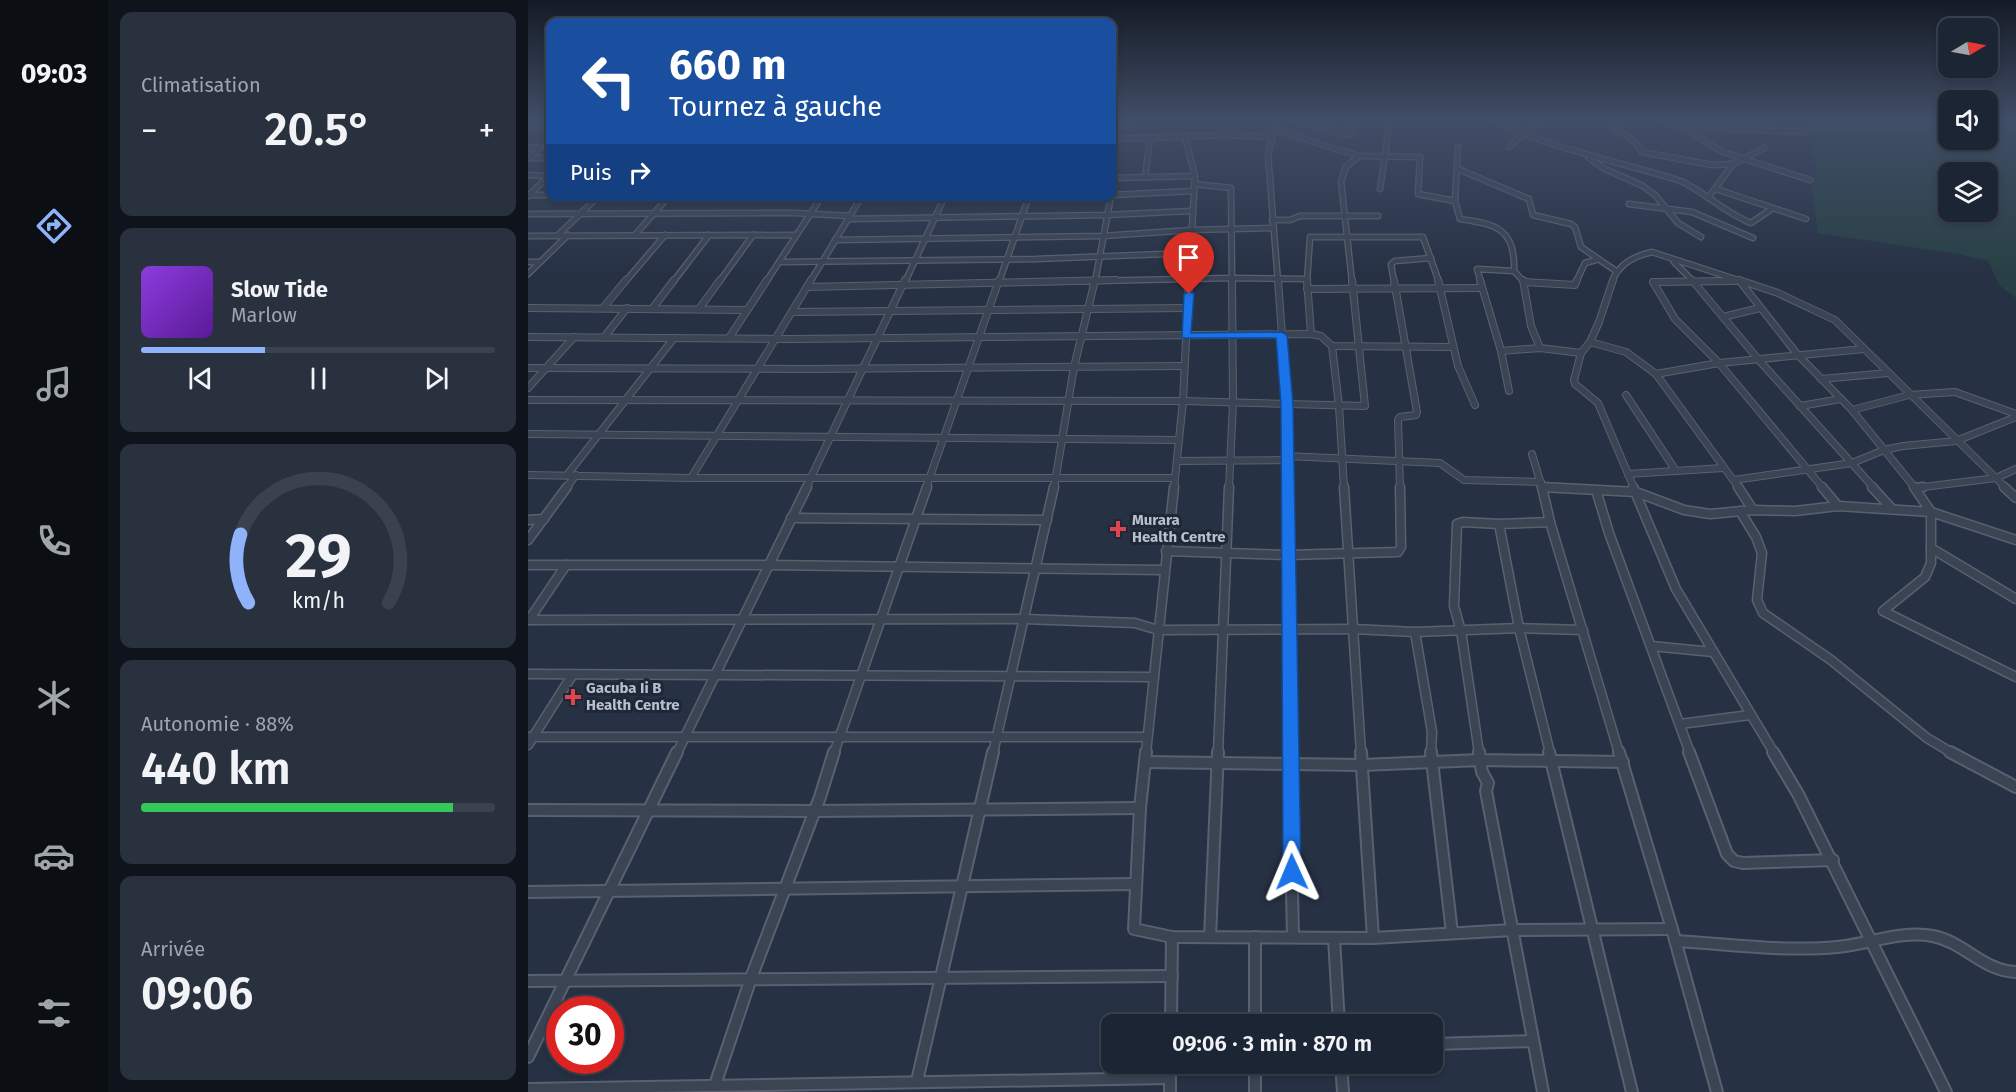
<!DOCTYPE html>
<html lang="fr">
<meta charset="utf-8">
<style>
:root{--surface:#1c2533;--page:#29313f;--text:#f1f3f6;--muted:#a0a5ac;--line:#3a424e;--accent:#8fb3fb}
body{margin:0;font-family:"Fira Sans",sans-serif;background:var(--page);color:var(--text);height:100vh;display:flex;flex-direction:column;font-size:22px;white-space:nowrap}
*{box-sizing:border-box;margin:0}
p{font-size:20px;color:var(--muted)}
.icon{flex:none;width:33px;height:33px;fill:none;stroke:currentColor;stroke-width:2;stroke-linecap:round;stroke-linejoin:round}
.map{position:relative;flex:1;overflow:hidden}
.drawer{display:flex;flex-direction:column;gap:12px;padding:12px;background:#0f141c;width:420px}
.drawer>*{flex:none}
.guide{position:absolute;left:18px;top:18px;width:570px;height:183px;border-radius:12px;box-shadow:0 3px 9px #0003,0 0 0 2px var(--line);background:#1a4fa0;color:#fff;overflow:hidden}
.needle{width:39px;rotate:80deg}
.fabs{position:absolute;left:1410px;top:18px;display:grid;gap:12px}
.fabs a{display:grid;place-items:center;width:60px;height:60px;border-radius:12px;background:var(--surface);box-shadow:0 3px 9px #0003,0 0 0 2px var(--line);font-size:30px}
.speed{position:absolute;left:18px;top:996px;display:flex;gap:12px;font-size:30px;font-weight:700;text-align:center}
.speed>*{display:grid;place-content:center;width:78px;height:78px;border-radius:50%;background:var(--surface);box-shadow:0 3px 9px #0003,0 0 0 2px var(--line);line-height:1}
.speed .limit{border:9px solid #d22;background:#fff;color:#111}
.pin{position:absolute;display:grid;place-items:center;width:51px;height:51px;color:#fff;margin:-62px -26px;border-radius:50% 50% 50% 0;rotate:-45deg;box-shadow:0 0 6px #0007}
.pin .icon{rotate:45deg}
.me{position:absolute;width:66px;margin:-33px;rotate:359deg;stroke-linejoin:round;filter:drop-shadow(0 0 4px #0008)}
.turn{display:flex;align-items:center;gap:21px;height:126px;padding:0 24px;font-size:27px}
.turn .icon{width:78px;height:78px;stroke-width:2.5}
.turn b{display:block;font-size:42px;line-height:51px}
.then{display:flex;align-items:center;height:57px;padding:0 24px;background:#0003;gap:12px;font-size:22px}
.big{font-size:45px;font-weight:600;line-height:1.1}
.drawer .tile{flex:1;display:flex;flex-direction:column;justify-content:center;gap:9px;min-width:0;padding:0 21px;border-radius:12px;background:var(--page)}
.drawer .dial{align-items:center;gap:0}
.dial svg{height:156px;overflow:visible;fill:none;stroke:var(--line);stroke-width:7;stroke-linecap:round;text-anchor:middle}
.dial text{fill:var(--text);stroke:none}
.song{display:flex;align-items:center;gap:18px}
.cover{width:72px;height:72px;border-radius:9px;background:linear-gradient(135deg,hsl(270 70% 55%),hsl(270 70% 35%))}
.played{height:6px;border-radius:3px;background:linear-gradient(90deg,var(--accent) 35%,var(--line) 35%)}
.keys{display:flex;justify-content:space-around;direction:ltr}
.heat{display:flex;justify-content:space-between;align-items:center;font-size:33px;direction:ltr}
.charge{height:9px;border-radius:4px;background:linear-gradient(90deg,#34c759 88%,var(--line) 0)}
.trip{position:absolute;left:573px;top:1014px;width:342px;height:60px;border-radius:12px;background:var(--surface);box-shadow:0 3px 9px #0003,0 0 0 2px var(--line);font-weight:600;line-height:60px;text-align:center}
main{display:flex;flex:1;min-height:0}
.menu{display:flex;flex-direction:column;width:108px;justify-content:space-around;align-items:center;background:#0b0f14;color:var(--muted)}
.menu .icon{width:42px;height:42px}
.menu .active{color:var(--accent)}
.menu b{font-size:27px;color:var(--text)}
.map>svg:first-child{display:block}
.green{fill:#284045;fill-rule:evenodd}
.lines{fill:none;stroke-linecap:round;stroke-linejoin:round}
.minor-far3-casing{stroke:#596170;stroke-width:7}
.minor-far2-casing{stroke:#596170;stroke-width:8}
.minor-far1-casing{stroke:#596170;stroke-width:11}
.minor-casing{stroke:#596170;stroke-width:14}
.minor-far3{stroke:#3b4453;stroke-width:4.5}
.minor-far2{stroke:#3b4453;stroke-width:6}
.minor-far1{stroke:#3b4453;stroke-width:8}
.minor{stroke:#3b4453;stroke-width:10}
.route{fill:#1a73e8;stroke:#114b97;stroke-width:1.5}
.health-dot{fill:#e0444e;stroke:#1f2839;stroke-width:2}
.labels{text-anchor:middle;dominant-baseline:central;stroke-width:6;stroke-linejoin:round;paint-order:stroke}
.poi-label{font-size:15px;font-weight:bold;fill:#b8bfcd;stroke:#1f2839;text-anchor:start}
</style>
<main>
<nav class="menu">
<b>09:03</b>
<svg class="icon active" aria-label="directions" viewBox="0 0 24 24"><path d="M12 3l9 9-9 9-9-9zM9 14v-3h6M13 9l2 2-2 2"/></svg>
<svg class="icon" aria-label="music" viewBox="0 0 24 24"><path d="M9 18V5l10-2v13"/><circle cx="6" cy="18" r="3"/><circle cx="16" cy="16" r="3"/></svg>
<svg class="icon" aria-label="phone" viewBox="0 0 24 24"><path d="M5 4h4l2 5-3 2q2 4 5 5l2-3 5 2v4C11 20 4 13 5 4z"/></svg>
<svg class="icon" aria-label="climate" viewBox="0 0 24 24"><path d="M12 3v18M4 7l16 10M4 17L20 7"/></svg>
<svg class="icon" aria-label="car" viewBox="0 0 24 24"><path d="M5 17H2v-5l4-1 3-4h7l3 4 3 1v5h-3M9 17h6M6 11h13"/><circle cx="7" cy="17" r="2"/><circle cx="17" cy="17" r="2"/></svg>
<svg class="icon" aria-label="filters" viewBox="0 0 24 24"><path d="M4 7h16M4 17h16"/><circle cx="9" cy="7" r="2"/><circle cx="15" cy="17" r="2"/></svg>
</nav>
<section class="drawer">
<div class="tile"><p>Climatisation</p>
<div class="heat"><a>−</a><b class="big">20.5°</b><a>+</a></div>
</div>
<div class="tile">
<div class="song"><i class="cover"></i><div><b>Slow Tide</b><p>Marlow</p></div></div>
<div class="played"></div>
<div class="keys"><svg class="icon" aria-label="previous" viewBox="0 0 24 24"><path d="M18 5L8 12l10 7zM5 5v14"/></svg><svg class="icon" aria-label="pause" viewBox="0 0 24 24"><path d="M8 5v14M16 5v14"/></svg><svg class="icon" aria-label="next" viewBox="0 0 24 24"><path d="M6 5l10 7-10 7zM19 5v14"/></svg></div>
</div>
<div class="tile dial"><svg viewBox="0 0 100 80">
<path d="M14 69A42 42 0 1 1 86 69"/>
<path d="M14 69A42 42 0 0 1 10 34" stroke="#8fb3fb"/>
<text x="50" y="56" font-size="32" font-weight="700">29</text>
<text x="50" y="72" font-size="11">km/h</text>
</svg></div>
<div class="tile"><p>Autonomie · 88%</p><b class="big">440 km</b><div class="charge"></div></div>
<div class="tile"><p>Arrivée</p><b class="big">09:06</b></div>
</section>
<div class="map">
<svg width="1488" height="1092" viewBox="0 0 1488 1092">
<rect width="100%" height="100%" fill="#263144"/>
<path class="green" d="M1277,121L1420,123V140H1460V124H1488V298L1471,285L1460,261L1430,254L1290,233L1284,189L1288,169L1284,136ZM1420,172H1460V212H1420Z"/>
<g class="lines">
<g class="minor-far3-casing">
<g id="minor-far3">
<path d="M749,120L740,155L750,282"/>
<path d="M766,120L818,135L823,134L825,120"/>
<path d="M800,120V129"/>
<path d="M966,120C1025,150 1090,161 1153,181C1178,193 1197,213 1223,223L1245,208"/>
<path d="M1085,120L1086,127L1106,141L1114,152L1184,165L1205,164"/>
<path d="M1134,120L1154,127L1195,152L1282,180"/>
<path d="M1392,120L1398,123"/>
<path d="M1461,120L1468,123L1488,121"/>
<path d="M584,124L602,123"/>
<path d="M0,127L22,124"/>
<path d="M1155,127L1278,132"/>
<path d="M747,130L831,156L892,157L890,194L927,201"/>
<path d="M657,137L667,176L661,282"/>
<path d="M584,139L700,135L744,137"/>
<path d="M930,147L927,201L932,219C967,224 988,228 986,271"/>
<path d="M981,147L1011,120"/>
<path d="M0,148L13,147L2,158"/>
<path d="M584,157L587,139"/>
<path d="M1,158H22"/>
<path d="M1061,158L1075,168L1115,186L1127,195L1150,223L1173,237"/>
<path d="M930,169L1001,199L1005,215L1043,224L1047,227L1053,247L1088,271"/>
<path d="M0,175L22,176"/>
<path d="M617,177L622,138"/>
<path d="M584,178L667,176"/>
<path d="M666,184L703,188L704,282"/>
<path d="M852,189L862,120"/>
<path d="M1188,189L1278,219"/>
<path d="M1,195H22"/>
<path d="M584,195L665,191"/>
<path d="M0,196L22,175"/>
<path d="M1180,198L1205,164L1236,148"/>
<path d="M333,199L536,196"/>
<path d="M1101,204L1164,212L1225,238"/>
<path d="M0,214L267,213L322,216"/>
<path d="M320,219L578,215L663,211"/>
<path d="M744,220H762L772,216H850"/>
<path d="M30,235L71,196"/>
<path d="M107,235L141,196"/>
<path d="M0,236L268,235"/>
<path d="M307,240L574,236L663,230L744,228"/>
<path d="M0,262H12"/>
<path d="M251,262L508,259L662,253"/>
<path d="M1146,262L1166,282"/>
<path d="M0,274L40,235"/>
<path d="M1211,280L1213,282"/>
<path d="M97,282L137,235"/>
<path d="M145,282L181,235"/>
<path d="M191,282L225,235"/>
<path d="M238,282L294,196"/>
<path d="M282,282L334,196"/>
<path d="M377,282L417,196"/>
<path d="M471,282L501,196"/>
<path d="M517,282L704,278L779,279"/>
<path d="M567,282L583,196"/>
<path d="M779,282L782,237H895L911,282"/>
<path d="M824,282L813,181L818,167L831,156"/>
<path d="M866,282L863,264L867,261L903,258"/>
<path d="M953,282L949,269L986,271L996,282"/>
<path d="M1048,282L1057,263L1068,260"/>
<path d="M1084,282C1090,264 1106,256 1124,252L1216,282"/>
<path d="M1128,282L1207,281"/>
</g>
</g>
<g class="minor-far2-casing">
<g id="minor-far2">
<path d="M750,280L759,404V488"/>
<path d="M779,280L783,334"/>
<path d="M866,280L889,412L888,415L872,417L870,420L872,488"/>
<path d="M910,280L930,366L947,405"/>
<path d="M952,280L973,351L981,391"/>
<path d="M995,280L1003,326L1012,348"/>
<path d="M1085,280L1071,322L1062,342L1053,353L1046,380L1047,384L1070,403L1106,488"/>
<path d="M1164,280L1230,359L1346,488"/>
<path d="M1211,280L1269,354L1324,410L1387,488"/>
<path d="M1211,280L1250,293L1307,320L1478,488"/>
<path d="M1207,281L1125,282L1147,319L1191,363L1295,488"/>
<path d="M996,282L1047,285L1049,280"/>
<path d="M279,287L588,280"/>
<path d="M779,289L953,288"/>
<path d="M0,308L218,310"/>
<path d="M75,308L98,280"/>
<path d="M124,309L146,280"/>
<path d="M171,309L192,280"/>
<path d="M264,312L660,308"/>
<path d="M1195,317L1232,308"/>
<path d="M77,336L99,308"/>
<path d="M0,337L263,339L783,334L793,336L804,346L924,347"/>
<path d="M201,338L239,280"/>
<path d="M1062,342L1098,352L1128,374L1211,488"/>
<path d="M804,346L811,406L816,488"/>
<path d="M973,351L1012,348L1053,353"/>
<path d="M0,368L280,369L656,366"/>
<path d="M1128,374L1191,363L1336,349"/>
<path d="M1293,379L1360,373"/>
<path d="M0,388L46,337"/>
<path d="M1098,395L1148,471"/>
<path d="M0,400L655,401L837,406L824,280"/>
<path d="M1272,406L1313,399"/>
<path d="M1324,410L1381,395L1427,392L1488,414"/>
<path d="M0,434L650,440"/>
<path d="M1004,454L1014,488"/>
<path d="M758,456L912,463L936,480L1013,482"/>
<path d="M649,461L758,460"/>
<path d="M1100,474L1195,468"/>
<path d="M0,475L163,478H646"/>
<path d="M39,475L146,338"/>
<path d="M163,478L283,280"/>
<path d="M1206,480L1324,463L1356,450L1375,446L1428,441L1488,417"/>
<path d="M1014,487L1042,488"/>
<path d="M38,488L48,475"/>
<path d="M278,488L377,280"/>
<path d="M398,488L471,280"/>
<path d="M526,488L546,367L567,280"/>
<path d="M646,488L655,401L661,280"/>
<path d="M701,488L705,403L704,280"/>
<path d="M1387,488L1468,478L1488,469"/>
</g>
</g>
<g class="minor-far1-casing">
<g id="minor-far1">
<path d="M759,487L761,753"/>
<path d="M816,487L833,753"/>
<path d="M1014,487L1022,522L1091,753"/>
<path d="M1014,487L1108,492L1156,510L1182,514L1225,510L1267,511L1310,506L1403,512L1488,540"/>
<path d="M1105,487L1148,589L1246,753"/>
<path d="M1210,487L1225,510"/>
<path d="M1294,487L1310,506"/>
<path d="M1344,487L1364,509"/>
<path d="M1386,487L1403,512V563L1397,577L1355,611L1488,677"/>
<path d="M1476,487L1488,498"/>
<path d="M1387,488L1395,487"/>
<path d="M1068,490L1081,533L1162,753"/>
<path d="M1212,511L1228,537L1234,553L1229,600L1235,613L1303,660L1399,738L1424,753"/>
<path d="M263,518L519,520"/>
<path d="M0,520L16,519"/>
<path d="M0,540L39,487"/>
<path d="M1403,548L1488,599"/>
<path d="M638,551L759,555L870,552L873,547L872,487"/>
<path d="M0,565H240L636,570"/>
<path d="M0,620L496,619L607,623L630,630L825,629L887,632L991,628L1055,630"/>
<path d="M1,620L38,565"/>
<path d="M887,632L904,732L903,753"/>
<path d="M1123,646L1185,652"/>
<path d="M0,674L626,677"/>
<path d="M1152,724L1222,715"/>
<path d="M0,737H619"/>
<path d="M0,745L45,674"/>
<path d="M149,753L279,487"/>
<path d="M306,753L399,487"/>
<path d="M465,753L526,487"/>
<path d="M618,753L646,487"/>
<path d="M690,753L701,487"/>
<path d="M951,753L933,631L926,606L929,524L935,522L971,524"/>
<path d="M1022,753L991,628L971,524L1022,522"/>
</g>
</g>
<g class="minor-casing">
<g id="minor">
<path d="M618,752L612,808L606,929L644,937L845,938L985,930L1144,929"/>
<path d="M761,752L765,937"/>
<path d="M833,752L845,938"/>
<path d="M903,752L924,933"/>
<path d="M951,752L952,760L1095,762"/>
<path d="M1021,752L1104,1092"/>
<path d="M1091,752L1144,929L1189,1092"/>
<path d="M1161,752L1199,854L1206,861L1215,863L1305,860"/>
<path d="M1245,752L1270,794L1418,1092"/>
<path d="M1422,752L1488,787"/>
<path d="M617,762L834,765L952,760L954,772L960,783L958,791L1015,1092"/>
<path d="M0,810L287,811L612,808"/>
<path d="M0,892L608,884"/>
<path d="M682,937L690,752"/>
<path d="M727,937V1024"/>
<path d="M806,938L811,1024"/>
<path d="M1148,941C1201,944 1256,952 1309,947C1341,944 1373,930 1405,936C1436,942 1455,971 1488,972"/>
<path d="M0,981L644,976"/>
<path d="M643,1024L644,937"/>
<path d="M904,1044L1005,1041"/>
<path d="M0,1057L149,752"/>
<path d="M642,1064V1092"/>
<path d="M727,1064V1092"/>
<path d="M813,1064L815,1092"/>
<path d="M389,1081L465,752"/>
<path d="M187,1085L223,978L292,797L306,752"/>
<path d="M0,1089L642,1078"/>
</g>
</g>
<use href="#minor-far3" class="minor-far3"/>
<use href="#minor-far2" class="minor-far2"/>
<use href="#minor-far1" class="minor-far1"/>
<use href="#minor" class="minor"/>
</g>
<linearGradient id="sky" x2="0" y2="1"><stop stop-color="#151b25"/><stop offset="0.44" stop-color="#414e67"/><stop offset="1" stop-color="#414e67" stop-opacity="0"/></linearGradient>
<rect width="1488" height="273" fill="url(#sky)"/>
<path class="route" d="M661,291L666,294L663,333L754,332L759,335L765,404L773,872L770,878L764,881L757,878L755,872L753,404L748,338H654L656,294Z"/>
<g class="health-dot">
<path d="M587 520h6v6h6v6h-6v6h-6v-6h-6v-6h6z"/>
<path d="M42 688h6v6h6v6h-6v6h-6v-6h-6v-6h6z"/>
</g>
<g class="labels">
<g class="poi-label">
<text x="604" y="520">Murara<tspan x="604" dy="17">Health Centre</tspan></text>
<text x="58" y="688">Gacuba Ii B<tspan x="58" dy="17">Health Centre</tspan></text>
</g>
</g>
</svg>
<div class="fabs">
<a><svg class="needle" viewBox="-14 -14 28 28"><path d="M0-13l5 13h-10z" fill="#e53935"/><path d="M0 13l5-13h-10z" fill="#a0a5ac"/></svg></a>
<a><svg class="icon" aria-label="sound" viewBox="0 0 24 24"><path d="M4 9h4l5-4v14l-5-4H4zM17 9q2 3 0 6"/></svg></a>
<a><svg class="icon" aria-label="layers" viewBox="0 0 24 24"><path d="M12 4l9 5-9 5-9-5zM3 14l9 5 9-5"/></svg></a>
</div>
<div class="speed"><div class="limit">30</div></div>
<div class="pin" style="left:661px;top:294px;background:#d93025"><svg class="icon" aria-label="arrive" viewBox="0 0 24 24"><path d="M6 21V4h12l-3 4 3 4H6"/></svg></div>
<svg class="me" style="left:764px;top:872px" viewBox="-20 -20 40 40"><path d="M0-17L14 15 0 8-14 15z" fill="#1a73e8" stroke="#fff" stroke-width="4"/></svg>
<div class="trip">09:06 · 3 min · 870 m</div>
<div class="guide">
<div class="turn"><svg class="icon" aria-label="left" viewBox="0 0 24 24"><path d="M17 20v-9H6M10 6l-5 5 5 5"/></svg><div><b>660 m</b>Tournez à gauche</div></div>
<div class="then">Puis<svg class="icon" aria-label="right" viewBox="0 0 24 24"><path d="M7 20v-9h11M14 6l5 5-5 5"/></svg></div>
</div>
</div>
</main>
